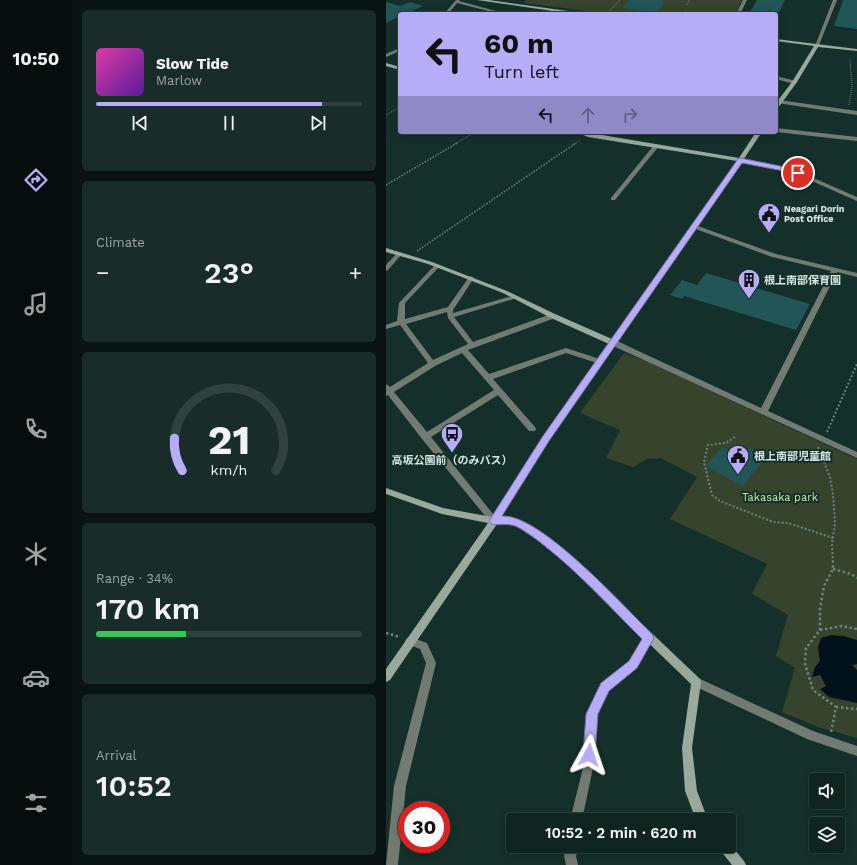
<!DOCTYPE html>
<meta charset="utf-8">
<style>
:root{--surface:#102420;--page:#192c29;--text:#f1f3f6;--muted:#9ca4a5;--line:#30413e;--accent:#b6acf8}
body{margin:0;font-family:"Work Sans","Noto Sans JP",sans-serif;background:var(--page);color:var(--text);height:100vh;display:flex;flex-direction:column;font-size:15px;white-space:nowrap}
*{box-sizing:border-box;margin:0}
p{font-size:13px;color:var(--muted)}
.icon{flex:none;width:22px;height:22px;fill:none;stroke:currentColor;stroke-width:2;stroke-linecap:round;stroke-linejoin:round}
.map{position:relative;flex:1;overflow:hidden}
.drawer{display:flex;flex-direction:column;gap:10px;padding:10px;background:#091412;width:314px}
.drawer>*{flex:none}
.top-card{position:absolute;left:12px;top:12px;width:380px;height:122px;border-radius:4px;box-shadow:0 2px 10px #0003,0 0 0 1px var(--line);background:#b6acf8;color:#111;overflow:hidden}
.buttons{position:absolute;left:423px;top:773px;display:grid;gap:8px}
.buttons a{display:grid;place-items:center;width:36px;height:36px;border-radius:4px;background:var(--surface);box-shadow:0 2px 10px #0003,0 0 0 1px var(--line);font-size:20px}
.speed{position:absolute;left:12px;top:801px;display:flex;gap:8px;font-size:20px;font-weight:700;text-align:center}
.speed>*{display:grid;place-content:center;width:52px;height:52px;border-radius:50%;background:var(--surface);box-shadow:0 2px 10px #0003,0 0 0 1px var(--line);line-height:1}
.speed .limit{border:6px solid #d22;background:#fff;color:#111}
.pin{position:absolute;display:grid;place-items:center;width:34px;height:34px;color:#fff;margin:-17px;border:2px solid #fff;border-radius:50%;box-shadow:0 1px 4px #0007}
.me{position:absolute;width:44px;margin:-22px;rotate:5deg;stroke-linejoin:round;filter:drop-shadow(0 0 3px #0008)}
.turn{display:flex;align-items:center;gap:14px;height:84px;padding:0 20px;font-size:18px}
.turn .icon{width:52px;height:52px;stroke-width:2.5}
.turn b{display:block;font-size:28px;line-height:34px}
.lanes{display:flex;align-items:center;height:38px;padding:0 20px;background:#0003;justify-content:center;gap:20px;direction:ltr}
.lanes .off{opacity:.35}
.big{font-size:30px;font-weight:600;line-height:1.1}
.drawer .card{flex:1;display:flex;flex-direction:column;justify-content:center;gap:6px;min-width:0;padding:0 14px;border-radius:6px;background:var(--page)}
.drawer .dial{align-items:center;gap:0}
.dial svg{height:104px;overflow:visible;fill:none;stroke:var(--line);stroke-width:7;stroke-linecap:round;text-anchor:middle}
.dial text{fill:var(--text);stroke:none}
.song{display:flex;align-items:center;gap:12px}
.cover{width:48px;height:48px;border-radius:6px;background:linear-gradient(135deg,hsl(320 70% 55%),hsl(270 70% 35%))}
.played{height:4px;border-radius:2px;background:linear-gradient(90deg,var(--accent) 85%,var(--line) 85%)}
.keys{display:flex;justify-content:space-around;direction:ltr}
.heat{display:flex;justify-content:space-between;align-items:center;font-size:22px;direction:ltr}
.charge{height:6px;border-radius:3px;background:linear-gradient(90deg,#34c759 34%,var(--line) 0)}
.trip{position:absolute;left:120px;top:813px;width:230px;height:40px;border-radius:4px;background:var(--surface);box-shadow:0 2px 10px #0003,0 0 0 1px var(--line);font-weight:600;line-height:40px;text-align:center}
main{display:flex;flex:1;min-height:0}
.tab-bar{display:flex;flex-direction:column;width:72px;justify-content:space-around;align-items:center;background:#060e0d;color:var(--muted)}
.tab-bar .icon{width:28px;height:28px}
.tab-bar .on{color:var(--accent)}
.tab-bar b{font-size:18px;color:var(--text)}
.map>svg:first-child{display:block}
.green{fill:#36442d}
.water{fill:#001119}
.building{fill:#215558}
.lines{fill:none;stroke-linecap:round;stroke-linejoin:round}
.path-far3{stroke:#6d827d;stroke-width:1;stroke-dasharray:1 1;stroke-linecap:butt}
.path-far2{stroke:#6d827d;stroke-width:1.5;stroke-dasharray:1.5 1.5;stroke-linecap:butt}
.path-far1{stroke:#6d827d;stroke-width:2;stroke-dasharray:2 2;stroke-linecap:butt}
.path{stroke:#6d827d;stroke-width:2.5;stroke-dasharray:2.5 2.5;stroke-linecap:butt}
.street{fill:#717b74;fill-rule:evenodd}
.secondary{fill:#99a99e;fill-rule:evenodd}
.route{fill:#b6acf8;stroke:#7670a1}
.labels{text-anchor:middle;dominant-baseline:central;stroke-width:4;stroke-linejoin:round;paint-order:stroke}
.far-poi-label{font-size:9px;font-weight:bold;fill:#d6e5e1;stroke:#15302a;text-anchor:start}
.poi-label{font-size:11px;font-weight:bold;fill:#d6e5e1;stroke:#15302a;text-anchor:start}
.park-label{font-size:11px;fill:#c4e7ae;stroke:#15302a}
</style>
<main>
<nav class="tab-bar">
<b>10:50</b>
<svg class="icon on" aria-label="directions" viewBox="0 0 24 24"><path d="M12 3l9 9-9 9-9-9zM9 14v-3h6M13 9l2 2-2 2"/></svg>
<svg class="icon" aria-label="music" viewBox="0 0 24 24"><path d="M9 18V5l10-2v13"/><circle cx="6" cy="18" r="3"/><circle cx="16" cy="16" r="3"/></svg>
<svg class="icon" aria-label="phone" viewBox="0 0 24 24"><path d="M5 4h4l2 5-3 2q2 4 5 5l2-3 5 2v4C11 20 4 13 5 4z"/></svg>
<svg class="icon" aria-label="climate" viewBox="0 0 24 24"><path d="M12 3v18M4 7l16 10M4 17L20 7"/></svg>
<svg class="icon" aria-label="car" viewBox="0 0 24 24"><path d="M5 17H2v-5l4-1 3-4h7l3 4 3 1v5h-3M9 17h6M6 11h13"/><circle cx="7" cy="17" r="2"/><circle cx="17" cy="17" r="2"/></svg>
<svg class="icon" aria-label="filters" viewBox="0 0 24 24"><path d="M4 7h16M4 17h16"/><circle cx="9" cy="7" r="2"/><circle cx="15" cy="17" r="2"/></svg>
</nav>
<section class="drawer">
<div class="card">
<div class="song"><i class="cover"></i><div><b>Slow Tide</b><p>Marlow</p></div></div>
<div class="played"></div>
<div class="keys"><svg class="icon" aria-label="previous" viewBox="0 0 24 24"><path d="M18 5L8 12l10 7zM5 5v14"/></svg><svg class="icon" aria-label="pause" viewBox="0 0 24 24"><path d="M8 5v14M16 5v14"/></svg><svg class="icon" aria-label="next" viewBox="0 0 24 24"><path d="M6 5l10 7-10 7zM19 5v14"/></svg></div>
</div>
<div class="card"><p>Climate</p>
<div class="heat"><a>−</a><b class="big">23°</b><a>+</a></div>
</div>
<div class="card dial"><svg viewBox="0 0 100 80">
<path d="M14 69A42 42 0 1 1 86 69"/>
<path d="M14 69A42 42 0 0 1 8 44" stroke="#b6acf8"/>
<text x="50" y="56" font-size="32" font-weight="700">21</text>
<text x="50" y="72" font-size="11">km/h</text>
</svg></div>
<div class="card"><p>Range · 34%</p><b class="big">170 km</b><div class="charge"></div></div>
<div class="card"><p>Arrival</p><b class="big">10:52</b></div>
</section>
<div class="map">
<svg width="471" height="865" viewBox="0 0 471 865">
<rect width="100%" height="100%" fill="#15302a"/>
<g class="green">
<path d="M140,0H356L349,14H294L299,6L293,14H224L138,3Z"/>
<path d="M238,353L264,363L471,459V738L432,727L396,712L409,668L390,656L402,615L366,594L381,564L284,519L311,477L275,458L261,459L247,467L220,458L234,430L194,413Z"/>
</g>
<path class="water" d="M445,635L457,636L471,640V664L466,665L471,670V703L443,697L434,689L440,686L434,675L426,677L429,667L434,661L432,647L435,638Z"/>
<g class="building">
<path d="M243,0H278L276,2L279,3L270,13L236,8Z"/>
<path d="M371,0H399L392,14H363Z"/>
<path d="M457,0H471V29L448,26Z"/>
<path d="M0,2L14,6L24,2L37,6L19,14H14V16L0,23Z"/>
<path d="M320,273L424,304L410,330L298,296L296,299L284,295L296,280L311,285Z"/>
<path d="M336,447L356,457L364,448L381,456L357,486L320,466Z"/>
</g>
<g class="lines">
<g class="path-far3">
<path d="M301,5L303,0"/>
<path d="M221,14L234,0"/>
<path d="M463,105L466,86L464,60"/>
<path d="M0,115L14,107"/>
<path d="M69,144L89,132"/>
<path d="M188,144L194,140"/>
</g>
<g class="path-far2">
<path d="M0,185L71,143"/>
<path d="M31,251L190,143"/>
</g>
<g class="path-far1">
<path d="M441,432L471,364"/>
<path d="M349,437L340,443L322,445L318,462L326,495L334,501L387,522L402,523L447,538"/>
<path d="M432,447L444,477L447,495L449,523L446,544L447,563"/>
</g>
<g class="path">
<path d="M447,569L465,574L471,578"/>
<path d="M434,630L456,626L471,629"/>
<path d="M0,633L14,637"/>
<path d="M450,707L471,709"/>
<path d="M445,732L450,707L427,690L419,664L420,648L434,630V609L438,586L447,569V562"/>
</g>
<g class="street">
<path d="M70,0H74L73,1L121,14H114L71,3L62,14H58Z"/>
<path d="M357,0H361L354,14H350Z"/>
<path d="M447,0H451L433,45L429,46Z"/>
<path d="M14,48V51L0,57V54Z"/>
<path d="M390,76L410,81L411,82L408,84L390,79Z"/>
<path d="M393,100L471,111V115L391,103V101Z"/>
<path d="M390,128L471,137V141L390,132Z"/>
<path d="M268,145L273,146L229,200H225V198Z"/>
<path d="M355,158L407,169L471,197V201L403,171L353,161V159Z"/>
<path d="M309,225L390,254L471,273V277L451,272L382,411L471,452V458L225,345L224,343L225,341H231L375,408L445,271L386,257L307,228V226Z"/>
<path d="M13,252L16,254L2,270L0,271V265L11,253Z"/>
<path d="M51,264L53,265V267L19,303V319L62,307L83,277L85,276L88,278L67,310V313L129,295L132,297L131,298L68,317L87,342L165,314H169L171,316L169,318L82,350L103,374L180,348L217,360L218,362L214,364L180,353L107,379L149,427L150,429L149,431H143L112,395L45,437L111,519L112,521L111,523L108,524L105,523L36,439L2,395L0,396V384L4,387L42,363L14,325L0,329V325L11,321L13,303L49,265ZM61,312L62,318L82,344L47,360L20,324ZM76,353L108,390L41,432L8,392L49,366Z"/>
<path d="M262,634L265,635L267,638L251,667L223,690L211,714L207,768L196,820H184L197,768L201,714L215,684L243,661L259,635Z"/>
<path d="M24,637L41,643L50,663L20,786L12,865H0L8,786L40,663L34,649L21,644L19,641L21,638Z"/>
<path d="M310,677L427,731L471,746V756L421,739L306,685L305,682L306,679Z"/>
<path d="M180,846H192L190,856L192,865H180L178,856Z"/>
</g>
<g class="secondary">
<path d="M91,0H103L197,13L199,14H187Z"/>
<path d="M390,39L471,49V51L432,47L411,82L392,108L390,109V103L406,82L428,46L390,41Z"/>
<path d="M0,63L14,67V70L0,66Z"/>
<path d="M190,132H198L353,158L370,132H376L311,228L163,440L115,517H121L136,521L157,534L188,559L314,679L315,682L306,748L311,791L322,820H310L299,791L296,748L305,684L182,565L151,540L130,526L121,523L111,524L4,680L0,682V669L102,523L56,514L0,494V488L57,508L106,517L157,436L223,344L165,318L117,293L42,264L0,252V248L46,262L121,291L169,314L226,339L306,226L351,161L202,137Z"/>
<path d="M343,843L358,861L360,865H346L334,850L332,846H343Z"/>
</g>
</g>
<path class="route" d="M354,158L404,168L415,173L412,175L403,172L356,163L163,441L116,516C155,514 238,607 266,634L268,638L251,668L223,691L212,714L209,755L207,759L203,760L198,759L197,755L200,714L215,683L243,661L256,639C224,607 194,574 159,546C150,539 139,530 129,526C120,523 112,526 105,524L103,521L157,436L352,159Z"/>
<defs>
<g id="civic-pin" transform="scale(1.15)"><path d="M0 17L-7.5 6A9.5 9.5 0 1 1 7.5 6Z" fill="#b6acf8" stroke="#15302a"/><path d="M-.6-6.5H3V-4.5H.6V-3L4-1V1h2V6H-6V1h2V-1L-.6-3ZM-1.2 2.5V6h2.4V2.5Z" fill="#111"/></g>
<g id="building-pin" transform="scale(1.15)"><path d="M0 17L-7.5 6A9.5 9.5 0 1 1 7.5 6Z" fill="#b6acf8" stroke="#15302a"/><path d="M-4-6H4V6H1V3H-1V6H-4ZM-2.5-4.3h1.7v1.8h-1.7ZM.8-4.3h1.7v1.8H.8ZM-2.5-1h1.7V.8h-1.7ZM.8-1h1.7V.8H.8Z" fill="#111"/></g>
<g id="bus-pin" transform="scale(1.15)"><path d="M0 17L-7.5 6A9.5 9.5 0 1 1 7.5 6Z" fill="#b6acf8" stroke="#15302a"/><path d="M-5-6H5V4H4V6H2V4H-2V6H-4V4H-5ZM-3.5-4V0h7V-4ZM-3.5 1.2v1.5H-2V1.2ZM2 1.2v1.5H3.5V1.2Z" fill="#111"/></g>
</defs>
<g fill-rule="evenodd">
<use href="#civic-pin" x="383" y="214"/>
<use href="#building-pin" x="363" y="280"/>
<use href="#bus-pin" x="66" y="434"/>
<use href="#civic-pin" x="352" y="456"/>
</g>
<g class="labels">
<g class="far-poi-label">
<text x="398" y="209">Neagari Dorin<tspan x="398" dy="10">Post Office</tspan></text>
</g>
<g class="poi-label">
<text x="378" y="280">根上南部保育園</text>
<text x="368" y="456">根上南部児童館</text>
<text x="66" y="460" text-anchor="middle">高坂公園前（のみバス）</text>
</g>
<g class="park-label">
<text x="394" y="497">Takasaka park</text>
</g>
</g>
</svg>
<div class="buttons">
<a><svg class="icon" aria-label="sound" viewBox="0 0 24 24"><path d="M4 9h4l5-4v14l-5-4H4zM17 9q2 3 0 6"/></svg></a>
<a><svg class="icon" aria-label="layers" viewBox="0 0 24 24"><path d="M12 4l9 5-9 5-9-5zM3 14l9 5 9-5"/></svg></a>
</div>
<div class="speed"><div class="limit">30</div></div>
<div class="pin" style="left:412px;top:173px;background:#d93025"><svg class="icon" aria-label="arrive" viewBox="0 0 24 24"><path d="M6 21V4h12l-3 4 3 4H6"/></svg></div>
<svg class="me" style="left:203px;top:755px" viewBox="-20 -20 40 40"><path d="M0-17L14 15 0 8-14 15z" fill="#b6acf8" stroke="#fff" stroke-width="4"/></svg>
<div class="trip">10:52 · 2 min · 620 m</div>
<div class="top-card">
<div class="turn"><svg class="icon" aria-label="left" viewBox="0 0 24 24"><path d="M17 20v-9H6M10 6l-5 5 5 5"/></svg><div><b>60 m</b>Turn left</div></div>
<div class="lanes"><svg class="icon" aria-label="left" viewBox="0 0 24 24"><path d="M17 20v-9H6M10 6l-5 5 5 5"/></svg><svg class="icon off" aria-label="ahead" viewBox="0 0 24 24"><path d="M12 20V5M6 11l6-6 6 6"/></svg><svg class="icon off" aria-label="right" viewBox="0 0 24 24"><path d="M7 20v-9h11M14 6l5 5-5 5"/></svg></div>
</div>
</div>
</main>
